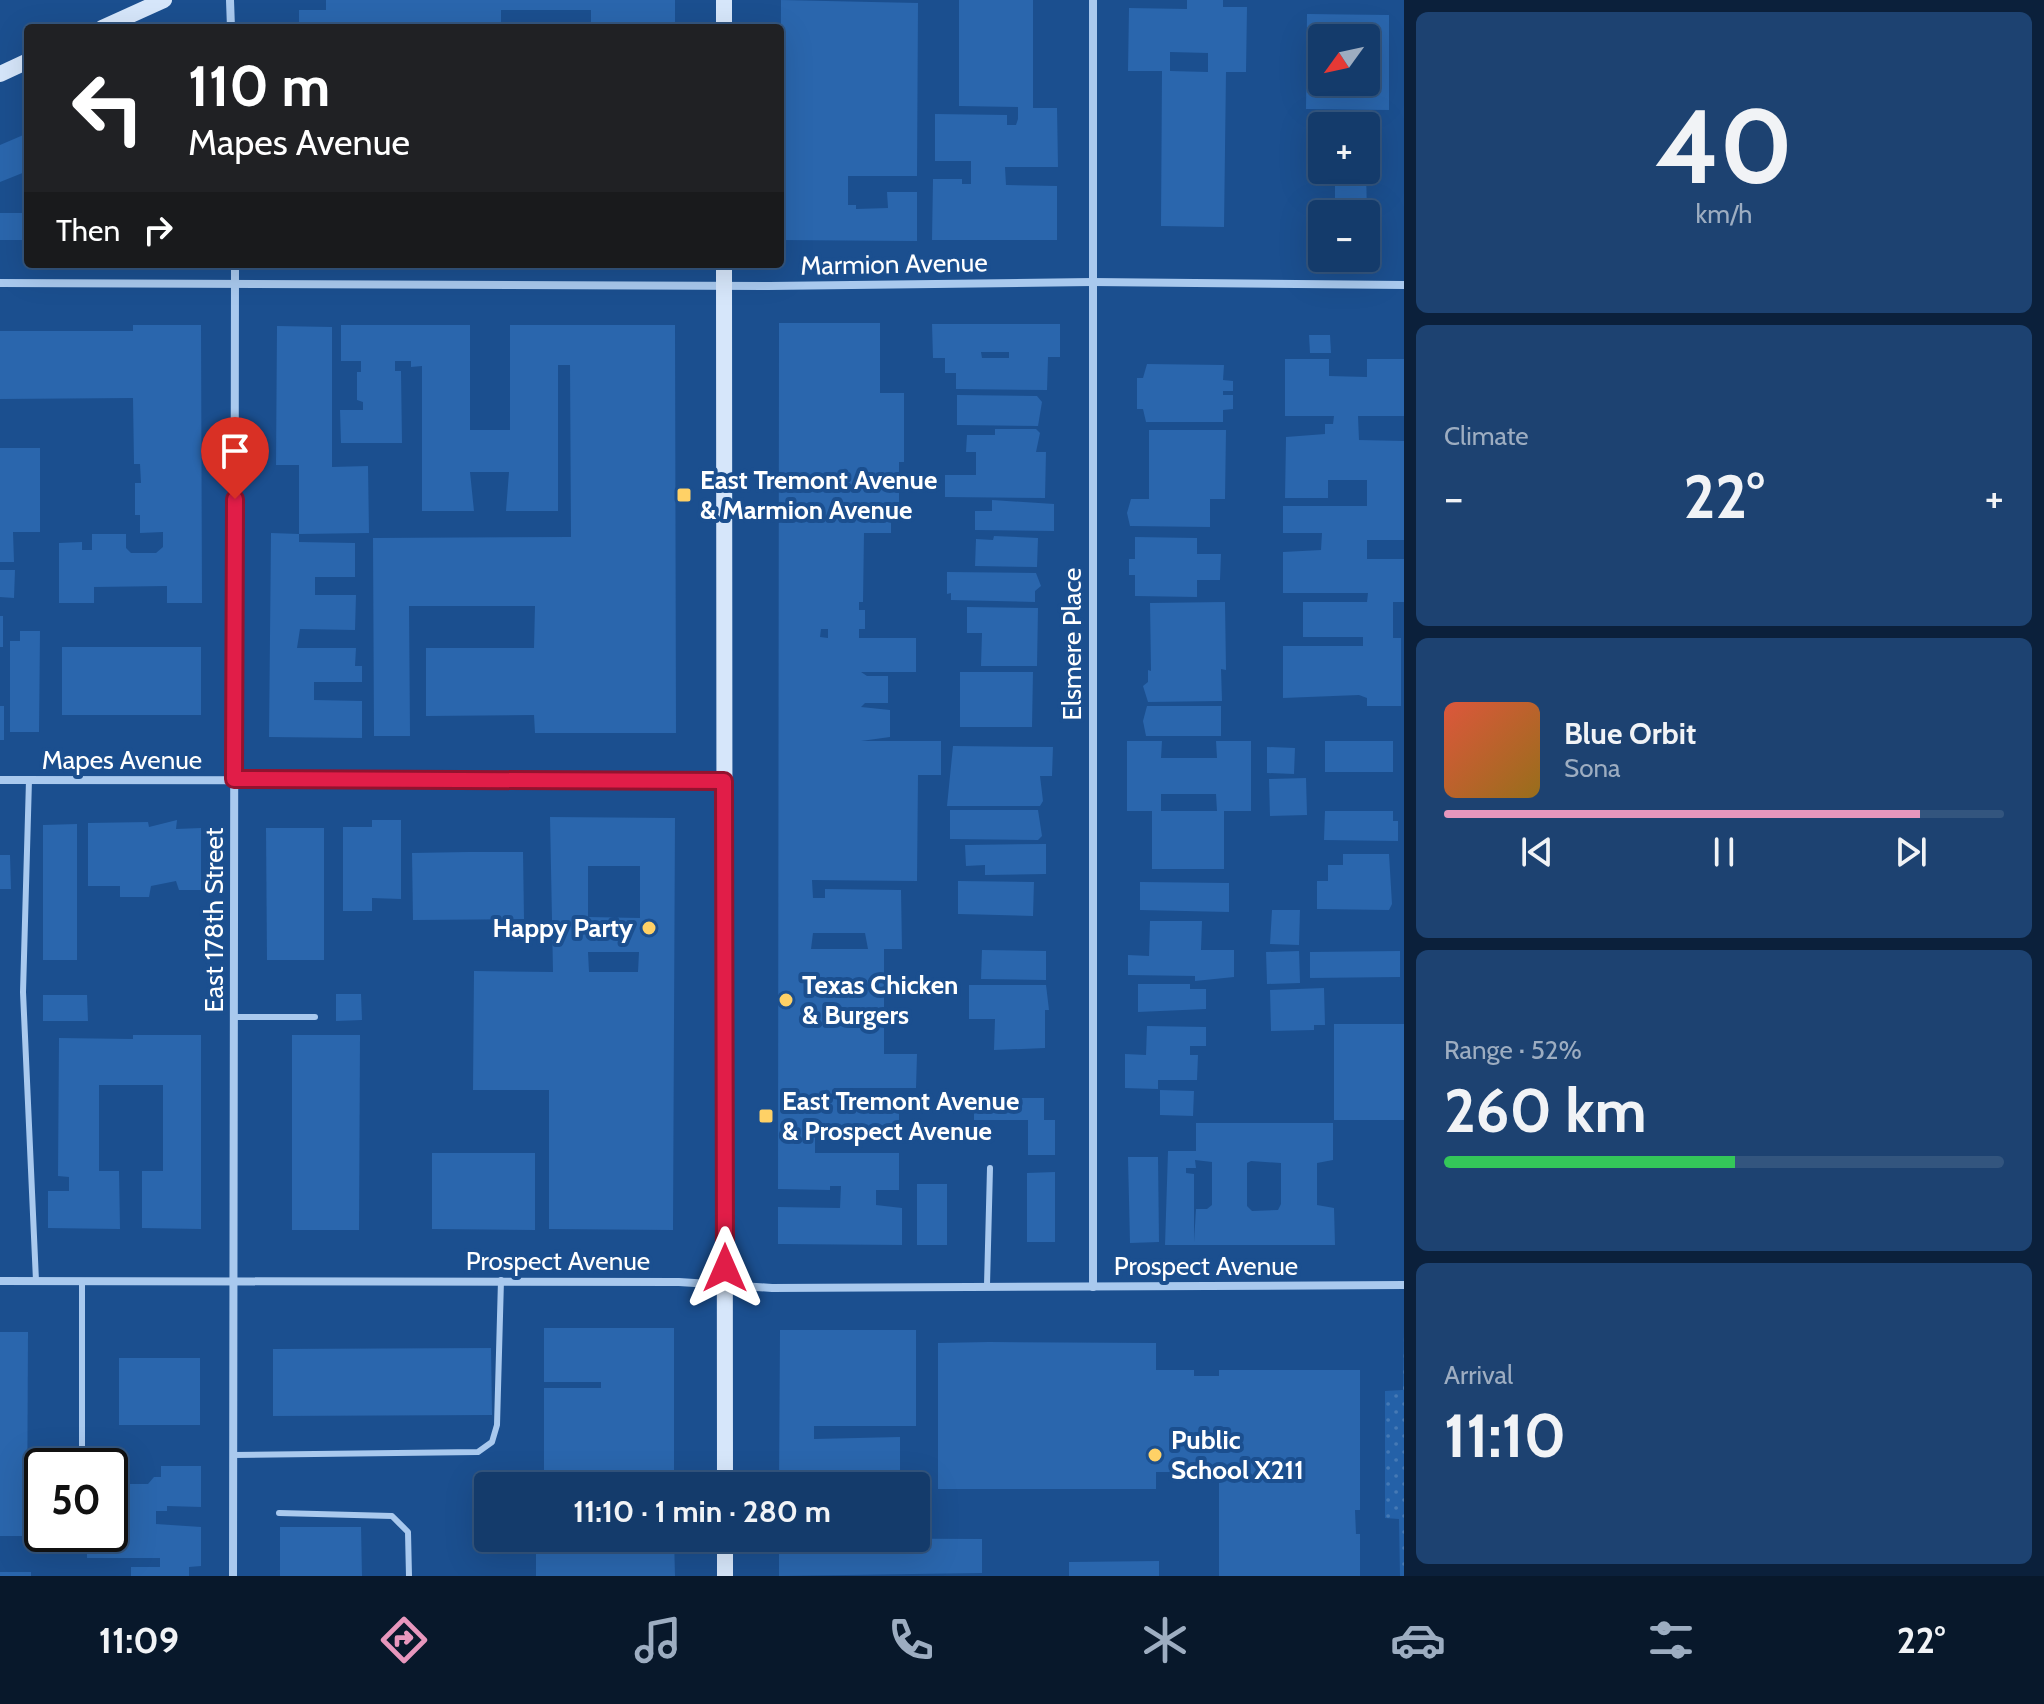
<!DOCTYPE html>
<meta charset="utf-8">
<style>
:root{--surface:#143b6b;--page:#1d4271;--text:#f1f3f6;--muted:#9dadc1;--line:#33557e;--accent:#e797bd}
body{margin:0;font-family:Cabin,sans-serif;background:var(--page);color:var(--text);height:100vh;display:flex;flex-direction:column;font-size:30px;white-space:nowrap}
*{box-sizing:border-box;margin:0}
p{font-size:26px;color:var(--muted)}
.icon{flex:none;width:44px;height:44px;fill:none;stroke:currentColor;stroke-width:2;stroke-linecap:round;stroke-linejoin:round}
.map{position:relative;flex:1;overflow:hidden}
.sheet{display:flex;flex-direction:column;gap:12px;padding:12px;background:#0b203b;width:640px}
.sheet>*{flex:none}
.top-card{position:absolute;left:24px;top:24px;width:760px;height:244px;border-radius:8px;box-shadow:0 8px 32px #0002,0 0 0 2px var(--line);background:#202124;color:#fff;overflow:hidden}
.needle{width:52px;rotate:237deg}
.tools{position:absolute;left:1308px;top:24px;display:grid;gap:16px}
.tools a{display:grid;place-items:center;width:72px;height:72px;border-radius:8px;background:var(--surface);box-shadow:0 8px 32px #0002,0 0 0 2px var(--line);font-size:40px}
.speed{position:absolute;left:24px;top:1448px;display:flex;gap:16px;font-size:40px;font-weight:700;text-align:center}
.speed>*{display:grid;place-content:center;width:104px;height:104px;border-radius:50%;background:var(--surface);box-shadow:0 8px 32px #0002,0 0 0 2px var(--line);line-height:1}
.speed .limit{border:4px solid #111;border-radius:12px;background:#fff;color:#111}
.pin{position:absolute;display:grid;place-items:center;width:68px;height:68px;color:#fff;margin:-82px -34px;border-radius:50% 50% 50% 0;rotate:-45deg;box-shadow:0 0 8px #0007}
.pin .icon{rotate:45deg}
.me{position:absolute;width:88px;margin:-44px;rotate:0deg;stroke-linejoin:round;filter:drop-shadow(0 0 6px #0008)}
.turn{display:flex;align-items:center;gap:28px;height:168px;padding:0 32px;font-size:36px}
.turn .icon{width:104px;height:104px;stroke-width:2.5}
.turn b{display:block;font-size:56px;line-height:68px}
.then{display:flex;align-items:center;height:76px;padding:0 32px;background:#0003;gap:16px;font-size:30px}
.big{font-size:60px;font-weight:800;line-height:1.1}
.sheet .widget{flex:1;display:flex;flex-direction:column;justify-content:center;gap:12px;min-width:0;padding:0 28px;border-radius:12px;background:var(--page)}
.sheet .dial{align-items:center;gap:0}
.dial b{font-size:104px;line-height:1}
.song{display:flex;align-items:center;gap:24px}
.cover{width:96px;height:96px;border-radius:12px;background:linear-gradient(135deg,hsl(10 70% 55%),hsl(40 70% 35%))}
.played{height:8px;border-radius:4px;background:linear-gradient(90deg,var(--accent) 85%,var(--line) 85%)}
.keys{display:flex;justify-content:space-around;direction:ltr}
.heat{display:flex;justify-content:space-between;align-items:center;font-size:44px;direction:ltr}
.charge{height:12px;border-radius:6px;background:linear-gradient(90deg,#34c759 52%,var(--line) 0)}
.trip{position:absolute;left:474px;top:1472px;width:456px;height:80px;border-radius:8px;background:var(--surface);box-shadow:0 8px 32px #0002,0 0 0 2px var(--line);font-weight:800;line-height:80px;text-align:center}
.tabs{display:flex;height:128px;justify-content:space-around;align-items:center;background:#08182b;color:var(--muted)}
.tabs .icon{width:56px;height:56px}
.tabs .active{color:var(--accent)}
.tabs b{font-size:36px;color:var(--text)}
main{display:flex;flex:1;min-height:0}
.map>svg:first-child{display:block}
.park{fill:url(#park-dots)}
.building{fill:#2a66ad;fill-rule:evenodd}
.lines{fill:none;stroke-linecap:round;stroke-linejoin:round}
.service{stroke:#a9c9ee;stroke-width:6}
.minor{stroke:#a9c9ee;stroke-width:8}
.secondary{stroke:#d6e6fa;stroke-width:16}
.route-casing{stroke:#92132f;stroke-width:20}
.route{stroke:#e11d48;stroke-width:14}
.poi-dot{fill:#ffd166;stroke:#1b4f8f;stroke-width:3}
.labels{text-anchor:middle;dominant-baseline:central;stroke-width:8;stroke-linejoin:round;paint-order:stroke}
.street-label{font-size:26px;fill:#fff;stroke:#1b4f8f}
.poi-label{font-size:26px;font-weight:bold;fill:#fff;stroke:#1b4f8f;text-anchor:start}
</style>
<main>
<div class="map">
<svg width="1404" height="1576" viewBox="0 0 1404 1576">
<defs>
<pattern id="park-dots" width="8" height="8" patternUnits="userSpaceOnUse" patternTransform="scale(2)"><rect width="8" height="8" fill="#2461a8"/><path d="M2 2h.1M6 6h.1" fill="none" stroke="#4579b5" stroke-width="1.8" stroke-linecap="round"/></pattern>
</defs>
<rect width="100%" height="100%" fill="#1b4f8f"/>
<path class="park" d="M1404,1332V1576H1400L1399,1519L1385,1518V1391L1403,1390Z"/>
<g class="building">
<path d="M326,0H675V28H591V10H501V28H272V23H299V10H326Z"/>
<path d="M781,0L918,3L917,176H848V205H856V209L888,208L887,192H917V241L780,240Z"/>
<path d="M959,0H1033V108H1057L1058,167H1005L1006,185L1057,186V240H932L933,179H962V184H971V161H935V114L1007,115V125H1016L1018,119V107L959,106Z"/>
<path d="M1187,0H1223V7H1247L1246,72H1226L1224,227L1161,226L1162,71H1128L1129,8L1187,9ZM1170,52L1208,53V72L1170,71Z"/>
<path d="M1307,14L1389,15V110L1306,109ZM1322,38H1366V82H1322Z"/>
<path d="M28,133V177H24L25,172L0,182V145Z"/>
<path d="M1335,170H1366L1367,214H1335Z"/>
<rect x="0" y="213" width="28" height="27"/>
<path d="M779,323H880V393H904V462H899V503H891V533H864L863,602H859V610H865V629H859V638H916V672H861L867,676H888V703H865L861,707L890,710V737L861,741H941V775H918L917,881L812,880L813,898H825V889L901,890L902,949H884V1054H917L916,1088H834V1098H899V1135H815V1153H899V1190H876V1205L902,1208V1245L778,1244V1207L840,1208L841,1186H830V1190L778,1189ZM821,629H828V638L820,637ZM813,933H865L868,949H811Z"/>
<path d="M932,324H1060V357H1048L1047,390L956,389V373H945V358H933ZM981,352H1009V358H982Z"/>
<path d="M133,325H201L202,603H167V586L94,587V603H59V543L82,542V550H92V534H126V548L131,553H156L163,547V532L140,533V515H135V483H141L140,464H134L133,398L0,399V331H133Z"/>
<path d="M341,325H470V430H510V325H675L676,733H535L534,715L426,716V648H534L535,606H409L410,736H374L373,538L571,537L570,365H558V511H506L509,472H470L474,511H422V366L411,367V361H395V371H401L402,443H341L340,410H363V402L357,400V372H361V361H341Z"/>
<path d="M277,326L332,327V467L368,466L369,533L299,534V465H276Z"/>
<path d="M1309,335H1330L1331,353H1310Z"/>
<path d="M1285,359H1329V376L1367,377V359H1404V416H1358L1359,440L1404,441V540H1367V559H1404V602H1393V638H1401V706H1367V698L1359,695L1283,698V646H1363V637H1303V602H1367L1368,593H1283V552L1321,550L1322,533H1283V506H1367V480H1328V498H1285L1286,437L1325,434V424H1333L1334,416H1285Z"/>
<path d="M1147,364L1224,365L1223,380L1233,381V391H1223V395H1233V409L1223,410V422H1146L1143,409H1137V378H1143Z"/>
<path d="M957,395L1037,396L1042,402L1038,426L957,425Z"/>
<path d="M995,429H1036L1040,433L1036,452H1046L1045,498L945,497V475H976V452H966L967,435H995Z"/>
<path d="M1149,430H1226L1225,499H1210V527L1130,526L1127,513L1131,499H1149Z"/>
<path d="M0,448H40V532H13L14,562H0Z"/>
<path d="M992,500L1054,504V531L975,530V511H992Z"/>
<path d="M271,533L299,534V542L355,543V577H315V595H356L355,630L300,629L297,648H356L355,666H362V682H314V700L362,701V738L269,737Z"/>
<path d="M994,536L1038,538L1037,567L975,566L976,539L993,540Z"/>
<path d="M1135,537L1197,538V554H1221L1220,580H1197V597L1135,596V575H1129V559H1135Z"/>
<path d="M0,570H15L14,598L0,597Z"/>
<path d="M947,572L1036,573L1041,586L1035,591V602L951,600V593L947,594Z"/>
<path d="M1225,602L1226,670L1221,669L1222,701L1148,702L1143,686L1148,682V670L1151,671L1150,603Z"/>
<path d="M967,607L1038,608L1037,666H981L982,633H967Z"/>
<rect x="0" y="616" width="3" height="31"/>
<path d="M20,631H40L39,732H10V641H20Z"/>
<rect x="62" y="647" width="139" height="68"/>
<path d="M960,672H1033L1032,727H960Z"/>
<rect x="0" y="706" width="4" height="34"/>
<path d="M1147,706H1221V736H1146L1143,721Z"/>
<path d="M1127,741H1162L1161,758H1217L1216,741H1251V811H1224V869H1152V811H1127ZM1161,794H1216L1217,811H1161Z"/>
<rect x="1325" y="741" width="68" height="31"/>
<path d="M953,746L1053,747L1052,776H1040L1043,801L1040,806H947Z"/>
<path d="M1267,747L1295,748L1294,774L1267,773Z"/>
<path d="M1306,778L1307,815L1270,816L1269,779Z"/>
<path d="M950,810H1038L1042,836L1038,840L950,839Z"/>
<path d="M1325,811H1393V821H1398V841L1324,840Z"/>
<path d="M550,817L675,818L673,1230L549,1229V1090H473L474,971L553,972ZM588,866H640V918L588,917ZM588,952H639L638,972H589Z"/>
<path d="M177,820L176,829L201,828V890H179L176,881L151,886L149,897H120V886H88V823L148,822L149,827Z"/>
<path d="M372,820H401V899L372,898V911H343V827H372Z"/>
<path d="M77,824V960H43V825Z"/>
<path d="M266,828H324V960H267Z"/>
<path d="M1046,844V874L985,875V865L966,866L965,845Z"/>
<path d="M468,852H523L524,919L413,920L412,853Z"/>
<path d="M1343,854H1389L1392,904L1389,910L1317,909V881H1328V865H1343Z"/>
<path d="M0,855H10L11,889H0Z"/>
<path d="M958,881L1034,882L1033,916L958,914Z"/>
<path d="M1140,882L1229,883V912L1140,910Z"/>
<path d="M1272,910H1300L1299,945L1270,944Z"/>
<path d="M1150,921H1202L1201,950H1234V977L1195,981V976L1128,975V955L1149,956Z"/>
<path d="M982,950L1046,951V980L981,979Z"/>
<path d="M1299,951L1300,983L1267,984L1266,952Z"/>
<path d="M1400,951V977L1310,978V952Z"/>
<path d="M1138,984H1190V989H1206V1009L1138,1012Z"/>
<path d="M969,985H1046L1049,1010H1045V1048L994,1050L995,1019H969Z"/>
<path d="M1324,988L1325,1025H1314V1030L1271,1031L1270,990Z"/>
<path d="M336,994H361L362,1020L336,1021Z"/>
<path d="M43,995H87L88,1021H43Z"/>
<rect x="1334" y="1024" width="70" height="96"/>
<path d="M1147,1026L1206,1027V1046H1190V1055H1198L1197,1080H1158V1089L1125,1088V1054L1146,1055Z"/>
<path d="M133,1035H201V1229L142,1228V1171H163V1085H99V1171H119L120,1229L48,1228V1191H69V1177L58,1176L59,1038L133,1039Z"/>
<path d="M292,1035H360L359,1230H292Z"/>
<path d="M1160,1090L1194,1091L1193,1116L1160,1115Z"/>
<path d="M974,1098H1044V1120H1055V1155H1028V1120H974Z"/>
<path d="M1196,1123H1333V1160L1317,1163V1205L1334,1208L1335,1245H1165L1168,1151H1196ZM1195,1160L1212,1162V1205L1207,1209H1196L1194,1242V1174L1186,1173V1168H1196ZM1251,1161L1281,1163V1204L1278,1210L1252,1211L1247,1206V1163Z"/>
<path d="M432,1153H535V1230L432,1229Z"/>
<path d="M1128,1157H1158L1159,1242L1130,1243Z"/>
<path d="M1055,1172V1242H1027V1173Z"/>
<rect x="917" y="1184" width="30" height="61"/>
<path d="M544,1328H674V1486H544V1388H601V1382H544Z"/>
<path d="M780,1330H916V1426H814V1439L900,1437V1474L814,1471V1486H779Z"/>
<path d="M0,1332H28L27,1536H0Z"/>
<path d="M989,1342L1156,1343V1370H1194V1376H1219V1370H1360V1510H1355L1356,1534H1360V1576H1219V1472H1156V1489H938V1343Z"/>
<path d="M491,1348L492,1415L273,1416V1349Z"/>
<rect x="119" y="1358" width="81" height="67"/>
<path d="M110,1466H121V1477L127,1484H148L154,1477H161V1466H201V1507L167,1506V1511H156V1524L201,1527V1566L189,1567V1576H131V1567H160V1558H87V1534H110V1525H118V1513H110Z"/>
<path d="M280,1527H361L362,1576H280Z"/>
<path d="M536,1538H674L675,1576H536Z"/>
<path d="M779,1538L982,1539V1573L779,1576Z"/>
<path d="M1159,1561V1576H1069V1562Z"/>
<rect x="0" y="1572" width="31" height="4"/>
</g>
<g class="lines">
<g class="service">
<path d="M29,780L23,992L36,1281"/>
<path d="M233,1017H315"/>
<path d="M82,1281V1454"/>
<path d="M987,1285L990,1168"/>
<path d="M233,1455L478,1452L492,1442L497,1425L501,1280"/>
<path d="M279,1513L392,1516L408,1532L409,1576"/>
</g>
<g class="minor">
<path d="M230,0L231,28"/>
<path d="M0,283L769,286L1092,282L1404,285"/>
<path d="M0,780L724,781"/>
<path d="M0,1281L679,1282L772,1288L1404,1285"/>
<path d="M1093,1287V0"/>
<path d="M233,1576L235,264"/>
</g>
<g class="secondary">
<path d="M724,0V28"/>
<path d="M102,28L164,0"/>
<path d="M0,74L28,61"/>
<path d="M724,264L725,1486"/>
<path d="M725,1576V1538"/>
</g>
</g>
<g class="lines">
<g class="route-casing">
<path id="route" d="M235,499L234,779L724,781L725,1268"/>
</g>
<use href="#route" class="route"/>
</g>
<g class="poi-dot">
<rect x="676" y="487" width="16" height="16" rx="4"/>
<circle cx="649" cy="928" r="8"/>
<circle cx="786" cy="1000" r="8"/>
<rect x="758" y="1108" width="16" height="16" rx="4"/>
<circle cx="1155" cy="1455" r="8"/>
</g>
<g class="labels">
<g class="street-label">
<text transform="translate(894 264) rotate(-1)">Marmion Avenue</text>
<text transform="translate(1072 644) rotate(-90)">Elsmere Place</text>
<text x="122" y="760">Mapes Avenue</text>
<text transform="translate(214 920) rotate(-90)">East 178th Street</text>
<text x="558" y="1261">Prospect Avenue</text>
<text x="1206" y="1266">Prospect Avenue</text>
</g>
<g class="poi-label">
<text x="700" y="480">East Tremont Avenue<tspan x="700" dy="30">&amp; Marmion Avenue</tspan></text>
<text x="633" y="928" text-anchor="end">Happy Party</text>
<text x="802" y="985">Texas Chicken<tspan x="802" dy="30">&amp; Burgers</tspan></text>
<text x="782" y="1101">East Tremont Avenue<tspan x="782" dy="30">&amp; Prospect Avenue</tspan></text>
<text x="1171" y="1440">Public<tspan x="1171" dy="30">School X211</tspan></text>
</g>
</g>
</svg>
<div class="tools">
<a><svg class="needle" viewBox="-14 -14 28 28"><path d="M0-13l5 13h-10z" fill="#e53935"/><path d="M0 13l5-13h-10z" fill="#9dadc1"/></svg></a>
<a>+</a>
<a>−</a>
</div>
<div class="speed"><div class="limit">50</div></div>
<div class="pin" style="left:235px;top:499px;background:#d93025"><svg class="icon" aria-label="arrive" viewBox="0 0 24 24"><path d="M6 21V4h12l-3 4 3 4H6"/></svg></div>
<svg class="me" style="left:725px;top:1268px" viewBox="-20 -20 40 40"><path d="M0-17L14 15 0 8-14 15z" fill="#e11d48" stroke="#fff" stroke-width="4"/></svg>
<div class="trip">11:10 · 1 min · 280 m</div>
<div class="top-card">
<div class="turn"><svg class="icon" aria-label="left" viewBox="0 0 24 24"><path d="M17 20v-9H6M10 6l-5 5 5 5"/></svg><div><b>110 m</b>Mapes Avenue</div></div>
<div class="then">Then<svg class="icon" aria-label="right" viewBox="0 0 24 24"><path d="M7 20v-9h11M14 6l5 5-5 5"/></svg></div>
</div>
</div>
<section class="sheet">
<div class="widget dial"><b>40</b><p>km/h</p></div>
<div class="widget"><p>Climate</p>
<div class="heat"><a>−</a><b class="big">22°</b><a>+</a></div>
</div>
<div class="widget">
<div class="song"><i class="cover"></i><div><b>Blue Orbit</b><p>Sona</p></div></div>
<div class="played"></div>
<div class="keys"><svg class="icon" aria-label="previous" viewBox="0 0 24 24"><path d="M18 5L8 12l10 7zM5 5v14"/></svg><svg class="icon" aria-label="pause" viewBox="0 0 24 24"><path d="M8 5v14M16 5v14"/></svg><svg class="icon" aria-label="next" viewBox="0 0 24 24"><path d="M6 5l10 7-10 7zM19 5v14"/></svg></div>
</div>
<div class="widget"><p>Range · 52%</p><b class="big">260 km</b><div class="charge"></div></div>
<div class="widget"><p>Arrival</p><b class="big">11:10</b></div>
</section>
</main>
<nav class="tabs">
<b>11:09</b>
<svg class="icon active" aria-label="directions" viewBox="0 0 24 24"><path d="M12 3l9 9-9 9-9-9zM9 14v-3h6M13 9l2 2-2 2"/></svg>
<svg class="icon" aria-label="music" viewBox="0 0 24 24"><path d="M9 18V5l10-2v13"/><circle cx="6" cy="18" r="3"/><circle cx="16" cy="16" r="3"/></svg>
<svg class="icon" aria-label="phone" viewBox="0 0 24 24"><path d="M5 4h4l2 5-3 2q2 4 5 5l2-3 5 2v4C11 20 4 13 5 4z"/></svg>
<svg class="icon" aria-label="climate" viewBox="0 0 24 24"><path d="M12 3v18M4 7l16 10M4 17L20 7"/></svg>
<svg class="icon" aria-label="car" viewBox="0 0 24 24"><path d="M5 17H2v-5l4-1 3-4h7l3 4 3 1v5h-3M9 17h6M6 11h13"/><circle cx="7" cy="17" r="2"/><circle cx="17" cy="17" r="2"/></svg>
<svg class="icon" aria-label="filters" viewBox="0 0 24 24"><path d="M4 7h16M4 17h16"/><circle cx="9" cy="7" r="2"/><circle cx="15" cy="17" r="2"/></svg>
<b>22°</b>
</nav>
